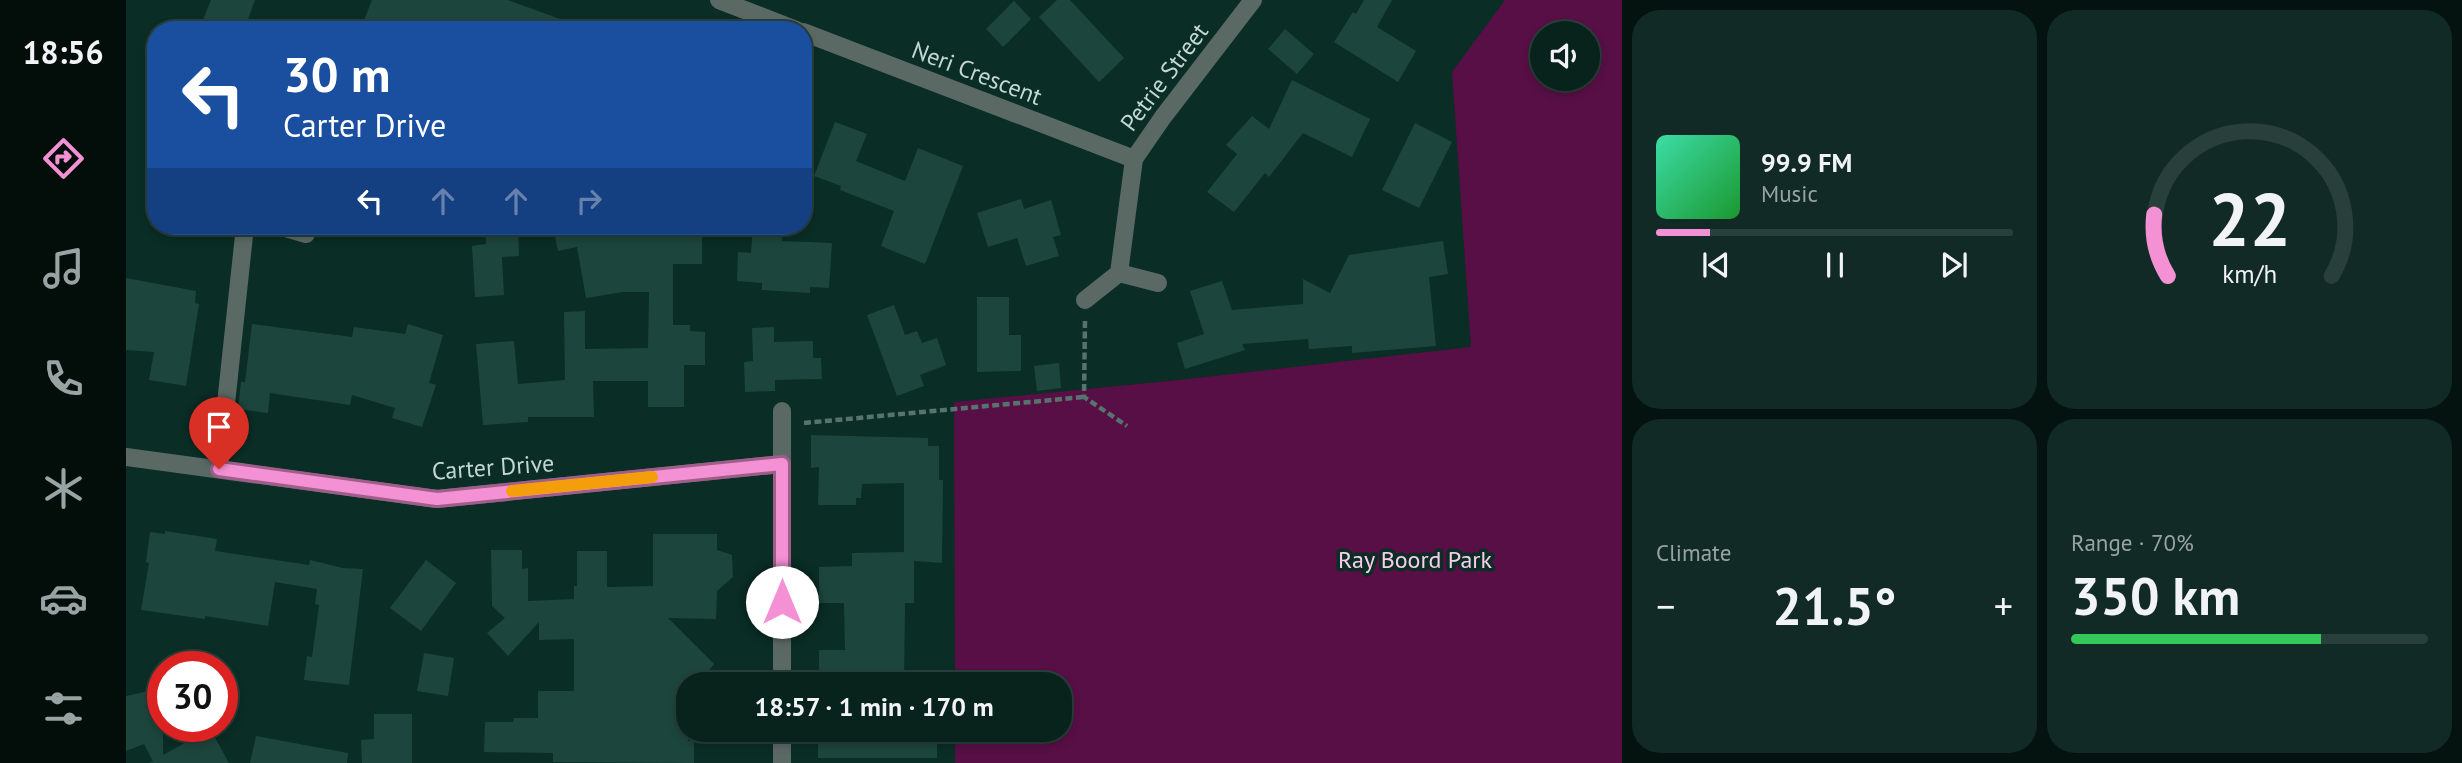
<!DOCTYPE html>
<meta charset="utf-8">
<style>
:root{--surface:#08221c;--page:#112a25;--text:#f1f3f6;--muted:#98a4a3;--line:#293f3b;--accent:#f491d4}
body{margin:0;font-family:"PT Sans",sans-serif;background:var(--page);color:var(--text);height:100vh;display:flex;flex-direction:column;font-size:26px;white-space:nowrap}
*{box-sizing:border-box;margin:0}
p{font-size:23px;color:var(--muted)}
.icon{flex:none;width:38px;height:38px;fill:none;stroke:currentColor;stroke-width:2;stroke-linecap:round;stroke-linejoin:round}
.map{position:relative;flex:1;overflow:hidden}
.details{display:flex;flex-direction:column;gap:10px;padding:10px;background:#04130f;width:840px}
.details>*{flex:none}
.guide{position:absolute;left:21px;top:21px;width:665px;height:214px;border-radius:28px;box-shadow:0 4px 10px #0003,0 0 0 2px var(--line);background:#1a4fa0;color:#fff;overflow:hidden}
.controls{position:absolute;left:1404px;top:21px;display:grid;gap:14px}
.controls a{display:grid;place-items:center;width:70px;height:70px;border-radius:50%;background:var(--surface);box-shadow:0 4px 10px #0003,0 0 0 2px var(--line);font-size:35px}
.speed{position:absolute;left:21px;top:651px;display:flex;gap:14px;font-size:35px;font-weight:700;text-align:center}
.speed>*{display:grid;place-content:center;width:91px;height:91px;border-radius:50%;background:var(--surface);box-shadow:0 4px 10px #0003,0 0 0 2px var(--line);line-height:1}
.speed .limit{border:10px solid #d22;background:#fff;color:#111}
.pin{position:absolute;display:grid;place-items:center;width:60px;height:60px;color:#fff;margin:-72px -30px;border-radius:50% 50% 50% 0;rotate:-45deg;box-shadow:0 0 7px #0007}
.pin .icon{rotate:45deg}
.me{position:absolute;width:77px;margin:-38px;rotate:0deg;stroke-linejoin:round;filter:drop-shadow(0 0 5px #0008)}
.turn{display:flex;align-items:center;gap:24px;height:147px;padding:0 21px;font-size:32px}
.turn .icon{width:91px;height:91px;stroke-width:2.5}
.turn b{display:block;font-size:49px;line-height:60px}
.lanes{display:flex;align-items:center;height:66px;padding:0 21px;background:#0003;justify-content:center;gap:35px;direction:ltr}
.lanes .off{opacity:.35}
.big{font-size:52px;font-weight:700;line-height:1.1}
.details .tile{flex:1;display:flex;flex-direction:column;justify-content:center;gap:10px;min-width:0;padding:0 24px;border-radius:28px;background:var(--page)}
.details .dial{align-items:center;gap:0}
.dial svg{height:182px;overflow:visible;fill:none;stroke:var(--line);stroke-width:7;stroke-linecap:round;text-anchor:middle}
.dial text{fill:var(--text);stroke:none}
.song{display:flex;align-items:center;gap:21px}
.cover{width:84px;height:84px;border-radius:10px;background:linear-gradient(135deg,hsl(160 70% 55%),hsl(130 70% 35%))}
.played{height:7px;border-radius:4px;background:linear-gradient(90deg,var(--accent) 15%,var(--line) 15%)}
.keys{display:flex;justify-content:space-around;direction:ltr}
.heat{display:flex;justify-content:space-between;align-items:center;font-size:38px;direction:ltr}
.charge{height:10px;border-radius:5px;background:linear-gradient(90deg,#34c759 70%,var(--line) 0)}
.details .tiles{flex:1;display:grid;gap:10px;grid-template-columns:repeat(2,1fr)}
.trip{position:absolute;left:550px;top:672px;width:396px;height:70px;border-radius:28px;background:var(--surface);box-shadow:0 4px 10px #0003,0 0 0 2px var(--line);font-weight:700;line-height:70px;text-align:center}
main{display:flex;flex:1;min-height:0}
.menu{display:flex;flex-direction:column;width:126px;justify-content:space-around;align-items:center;background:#030e0b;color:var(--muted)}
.menu .icon{width:49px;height:49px}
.menu .current{color:var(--accent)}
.menu b{font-size:32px;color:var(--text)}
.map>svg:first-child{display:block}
.green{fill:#570f45;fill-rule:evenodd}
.building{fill:#1c463d}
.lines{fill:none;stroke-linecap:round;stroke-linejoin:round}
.path{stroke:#57736d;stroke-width:4.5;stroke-dasharray:7 3.5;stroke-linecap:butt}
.minor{stroke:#5b6965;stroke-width:18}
.route-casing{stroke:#9f5e8a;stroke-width:18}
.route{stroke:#f491d4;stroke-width:12}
.slow{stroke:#f59e0b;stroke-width:12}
.labels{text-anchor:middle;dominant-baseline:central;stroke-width:7;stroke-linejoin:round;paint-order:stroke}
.street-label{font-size:24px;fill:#c5d7d2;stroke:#0a2d26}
.park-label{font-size:24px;fill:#faceea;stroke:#0a2d26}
</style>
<main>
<nav class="menu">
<b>18:56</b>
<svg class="icon current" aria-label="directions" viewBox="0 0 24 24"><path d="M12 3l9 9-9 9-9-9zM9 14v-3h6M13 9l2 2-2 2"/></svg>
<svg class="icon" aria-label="music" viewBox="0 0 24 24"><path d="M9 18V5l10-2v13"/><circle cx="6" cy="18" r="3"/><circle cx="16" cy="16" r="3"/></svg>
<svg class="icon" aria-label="phone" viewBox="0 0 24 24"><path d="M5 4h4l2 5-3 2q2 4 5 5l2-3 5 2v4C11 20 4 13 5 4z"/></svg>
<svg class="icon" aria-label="climate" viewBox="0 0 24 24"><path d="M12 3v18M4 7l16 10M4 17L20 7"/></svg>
<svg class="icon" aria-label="car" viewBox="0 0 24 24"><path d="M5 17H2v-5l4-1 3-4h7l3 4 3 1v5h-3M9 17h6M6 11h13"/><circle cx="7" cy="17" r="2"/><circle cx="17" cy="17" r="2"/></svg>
<svg class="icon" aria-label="filters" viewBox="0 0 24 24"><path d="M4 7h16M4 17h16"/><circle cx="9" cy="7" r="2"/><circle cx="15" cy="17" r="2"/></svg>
</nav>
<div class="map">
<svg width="1496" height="763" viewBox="0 0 1496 763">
<rect width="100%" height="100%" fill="#0a2d26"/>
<path class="green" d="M1379,0H1496V763H829V730H933V684H829L828,402L1043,381L1345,347L1326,72ZM1416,33H1461V79H1416Z"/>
<g class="building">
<path d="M85,0H129L118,30H73Z"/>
<path d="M246,0H382L456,27V30H234Z"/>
<path d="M931,0H944L998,58L973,82L913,17Z"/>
<path d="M1238,0H1266L1251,27L1290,51L1272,82L1208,42L1227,12L1230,14Z"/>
<path d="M888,1L905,19L877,47L860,29Z"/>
<path d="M1159,29L1188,54L1171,74L1142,49Z"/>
<path d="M1166,80L1244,119L1226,157L1177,133L1143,177L1139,173L1108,212L1081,192L1111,154L1100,145L1126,116L1143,129Z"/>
<path d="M709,122L741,134L730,161L779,181L792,148L837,166L799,264L755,246L768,211L714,190L715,186L688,176Z"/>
<path d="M1289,123L1326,142L1293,208L1256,190Z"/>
<path d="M895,199L898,209L925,200L935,235L927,237L933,256L900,266L891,238L862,247L851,213Z"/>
<path d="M359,226H392L393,256L376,257L378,295L349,297L346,246L360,244Z"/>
<path d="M427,226H538V229H576V264H547V325H564V331L579,332V365H558V407H522V381H467L468,417H402V422L357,425L350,344L388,341L392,384L439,380L438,312L459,311V349L522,348L523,292H497L460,298L451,247L432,251Z"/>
<path d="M627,226L656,228V241L706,243L703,288L684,287V293L636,290V283L611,281L612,252L625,253Z"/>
<path d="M1317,241L1322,274L1303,277L1310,346L1226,353V346L1183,349L1182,339L1116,344L1119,350L1059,369L1051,343L1078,334L1064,291L1096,281L1106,310L1177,304V279L1204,293L1223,255Z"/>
<path d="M0,278L70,291L69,303L73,304L60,386L23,380L28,352L0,350Z"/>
<path d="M851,297H883V335H895V371L851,372Z"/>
<path d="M768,305L779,335L791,331L796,343L811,338L820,365L794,375L798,386L771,396L741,315Z"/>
<path d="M126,324L226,337L228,327L279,334L282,324L317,335L303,383L310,385L296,427L266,418L269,408L226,395L224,405L144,393L142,413L112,409L115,382H119Z"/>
<path d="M648,327V342L687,341V358H695L696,379L649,380V391L619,392L618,362L627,361L626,328Z"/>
<path d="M933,363L935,388L911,391L908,366Z"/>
<path d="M685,435L802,438V446H813V480H817L816,563L788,561V603H779L778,683L693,682V650H719L718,603H693V567L726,566V553L778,552V483L736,484L735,498H730V505H692L693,467L685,468Z"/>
<path d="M39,531L91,539L89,551L183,565L184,560L217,568L237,569L223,685L178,680L181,656L186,657L193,605L189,604L191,589L149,582L142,626L79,616V619L15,610L23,563L20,562L24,532L39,534Z"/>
<path d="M527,534H591V550L606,555L607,577L591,591L590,619L542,618L588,664L582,672L595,684H562V741H568V763L427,762V753L358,752L359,722H387L388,718H412V691H448V639L413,640V622L382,656L361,633L379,618L366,606L365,550H396V569L402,568V601L448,599V586H451V551H481V587L527,586Z"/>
<path d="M300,560L330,583L295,631L264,608Z"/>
<path d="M298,653L328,658L322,696L291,691Z"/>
<path d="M37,688V755L84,729L103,763H23L27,761L18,744L0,751V696Z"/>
<path d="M248,714H286V763H236L235,740L248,739Z"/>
<rect x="692" y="730" width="119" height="28"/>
<path d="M130,736L222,753L221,763H124Z"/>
</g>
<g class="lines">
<g class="path">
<path d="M959,321L958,397L1001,426"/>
<path d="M678,423L958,397"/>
</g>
<g class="minor">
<path d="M593,0L670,30"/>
<path d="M677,32L1008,159"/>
<path d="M153,226L180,234"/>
<path d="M993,273L1032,283"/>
<path d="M959,300L993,273L1008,159L1037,117L1127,0"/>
<path d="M0,457L311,499L656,464"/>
<path d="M93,469L119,226"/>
<path d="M656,684V411"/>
<path d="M656,763V730"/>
</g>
</g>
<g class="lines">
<g class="route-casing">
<path id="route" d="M93,469L311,499L656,464V602"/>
</g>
<use href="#route" class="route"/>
<path class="slow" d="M386,491L526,477"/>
</g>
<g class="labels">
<g class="street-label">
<text transform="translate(851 73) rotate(21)">Neri Crescent</text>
<text transform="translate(1038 77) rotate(-53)">Petrie Street</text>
<text transform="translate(367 467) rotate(-4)">Carter Drive</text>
</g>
<g class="park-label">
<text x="1289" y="559">Ray Boord Park</text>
</g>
</g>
</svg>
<div class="controls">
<a><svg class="icon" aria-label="sound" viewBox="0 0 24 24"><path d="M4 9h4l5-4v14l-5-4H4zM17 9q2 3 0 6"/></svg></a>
</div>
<div class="speed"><div class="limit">30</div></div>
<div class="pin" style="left:93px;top:469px;background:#d93025"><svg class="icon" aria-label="arrive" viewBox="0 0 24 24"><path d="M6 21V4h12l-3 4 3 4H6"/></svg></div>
<svg class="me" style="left:656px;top:602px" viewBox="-20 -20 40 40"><circle r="19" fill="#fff"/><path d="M0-13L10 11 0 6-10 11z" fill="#f491d4"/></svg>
<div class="trip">18:57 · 1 min · 170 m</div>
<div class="guide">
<div class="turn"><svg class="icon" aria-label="left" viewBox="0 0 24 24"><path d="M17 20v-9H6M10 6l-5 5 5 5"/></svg><div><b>30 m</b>Carter Drive</div></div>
<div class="lanes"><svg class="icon" aria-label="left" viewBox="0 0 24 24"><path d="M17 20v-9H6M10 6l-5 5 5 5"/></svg><svg class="icon off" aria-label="ahead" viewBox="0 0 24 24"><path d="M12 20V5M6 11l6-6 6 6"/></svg><svg class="icon off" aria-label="ahead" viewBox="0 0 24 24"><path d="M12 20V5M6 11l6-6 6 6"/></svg><svg class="icon off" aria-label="right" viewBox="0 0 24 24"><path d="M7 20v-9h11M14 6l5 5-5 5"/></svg></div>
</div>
</div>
<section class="details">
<div class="tiles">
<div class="tile">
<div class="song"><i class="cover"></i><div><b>99.9 FM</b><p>Music</p></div></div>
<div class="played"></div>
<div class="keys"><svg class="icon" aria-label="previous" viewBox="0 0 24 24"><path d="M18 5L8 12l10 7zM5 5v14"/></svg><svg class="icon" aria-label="pause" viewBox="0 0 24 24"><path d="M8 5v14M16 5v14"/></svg><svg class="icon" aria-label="next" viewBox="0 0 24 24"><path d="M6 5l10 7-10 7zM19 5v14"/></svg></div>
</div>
<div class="tile dial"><svg viewBox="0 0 100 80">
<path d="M14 69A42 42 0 1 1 86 69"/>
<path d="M14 69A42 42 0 0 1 8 42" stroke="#f491d4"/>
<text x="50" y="56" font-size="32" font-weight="700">22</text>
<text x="50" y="72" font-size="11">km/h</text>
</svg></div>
<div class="tile"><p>Climate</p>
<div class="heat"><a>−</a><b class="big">21.5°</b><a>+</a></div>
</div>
<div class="tile"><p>Range · 70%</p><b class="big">350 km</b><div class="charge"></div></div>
</div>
</section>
</main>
